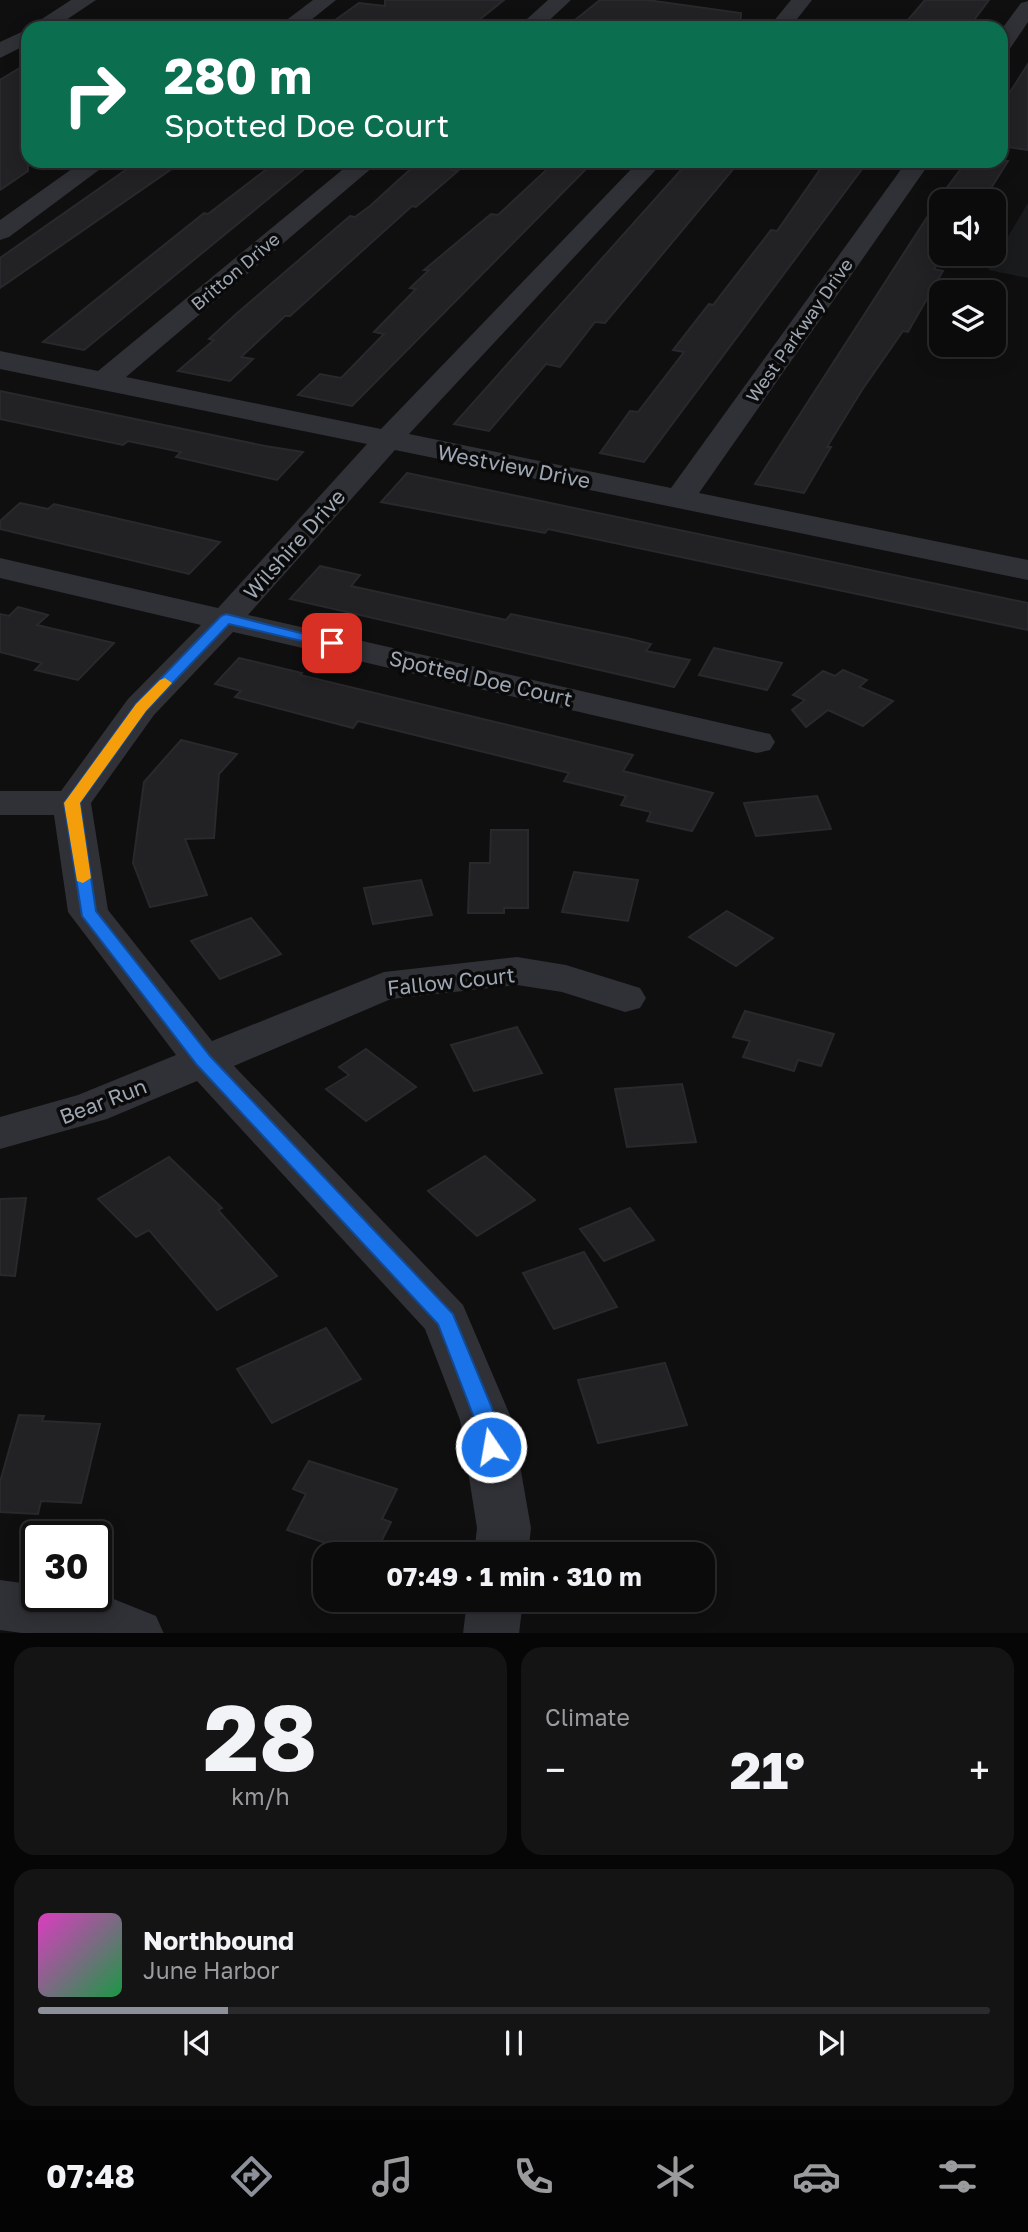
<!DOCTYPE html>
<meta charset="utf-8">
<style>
:root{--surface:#0b0b0c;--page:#141415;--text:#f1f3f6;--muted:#9a9b9d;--line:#2b2b2d;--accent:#8c9099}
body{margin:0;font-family:"Golos Text",sans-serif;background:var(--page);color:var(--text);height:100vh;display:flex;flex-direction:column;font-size:26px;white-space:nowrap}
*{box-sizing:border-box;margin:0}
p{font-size:23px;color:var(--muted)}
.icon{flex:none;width:38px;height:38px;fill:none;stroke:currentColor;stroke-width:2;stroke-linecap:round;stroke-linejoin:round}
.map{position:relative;height:1633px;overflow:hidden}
.sheet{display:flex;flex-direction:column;gap:14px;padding:14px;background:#060607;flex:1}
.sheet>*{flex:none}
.hud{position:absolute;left:21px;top:21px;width:987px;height:147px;border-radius:21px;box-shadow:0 4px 18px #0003,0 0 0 2px var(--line);background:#0b6e4f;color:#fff;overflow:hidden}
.tools{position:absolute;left:929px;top:189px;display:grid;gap:14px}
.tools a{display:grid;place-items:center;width:77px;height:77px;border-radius:14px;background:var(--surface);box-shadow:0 4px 18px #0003,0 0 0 2px var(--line);font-size:35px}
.speed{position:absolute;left:21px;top:1521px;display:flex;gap:14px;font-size:35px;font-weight:700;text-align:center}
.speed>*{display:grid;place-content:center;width:91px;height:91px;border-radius:50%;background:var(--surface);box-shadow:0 4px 18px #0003,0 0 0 2px var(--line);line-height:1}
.speed .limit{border:4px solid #111;border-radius:10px;background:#fff;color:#111}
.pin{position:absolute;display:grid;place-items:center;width:60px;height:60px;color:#fff;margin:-30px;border-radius:14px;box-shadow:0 4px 10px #0006}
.me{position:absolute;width:77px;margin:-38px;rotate:348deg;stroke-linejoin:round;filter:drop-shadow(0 0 5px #0008)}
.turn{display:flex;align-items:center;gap:24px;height:147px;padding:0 28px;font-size:32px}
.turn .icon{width:91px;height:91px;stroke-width:2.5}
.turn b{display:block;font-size:49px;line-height:60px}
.big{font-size:52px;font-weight:700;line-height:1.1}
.sheet .card{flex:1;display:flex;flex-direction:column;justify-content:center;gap:10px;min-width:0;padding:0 24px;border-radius:21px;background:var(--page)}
.sheet .dial{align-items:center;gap:0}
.dial b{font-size:91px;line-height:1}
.song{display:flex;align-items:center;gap:21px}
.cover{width:84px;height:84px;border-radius:10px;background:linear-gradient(135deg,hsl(310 70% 55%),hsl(140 70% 35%))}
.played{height:7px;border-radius:4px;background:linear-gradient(90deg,var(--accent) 20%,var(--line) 20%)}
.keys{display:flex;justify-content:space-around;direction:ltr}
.heat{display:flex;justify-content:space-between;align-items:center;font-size:38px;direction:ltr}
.sheet .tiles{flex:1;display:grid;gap:14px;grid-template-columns:1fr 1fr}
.card:last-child{grid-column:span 2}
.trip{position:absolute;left:313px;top:1542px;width:402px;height:70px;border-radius:21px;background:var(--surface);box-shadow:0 4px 18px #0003,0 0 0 2px var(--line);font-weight:700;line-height:70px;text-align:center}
.dock{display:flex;height:112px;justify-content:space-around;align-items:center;background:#040405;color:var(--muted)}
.dock .icon{width:49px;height:49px}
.dock .active{color:var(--accent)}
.dock b{font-size:32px;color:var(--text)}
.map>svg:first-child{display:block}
.built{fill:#1a1b1d}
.building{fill:#222224;stroke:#29292d;stroke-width:2}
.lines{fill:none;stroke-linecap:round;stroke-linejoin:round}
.minor{fill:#303136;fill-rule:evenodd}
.route{fill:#1a73e8;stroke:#114b97;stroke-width:2}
.slow{fill:#f59e0b}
.labels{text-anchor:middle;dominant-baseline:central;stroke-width:7;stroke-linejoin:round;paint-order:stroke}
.far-street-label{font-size:18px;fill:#9ea7b3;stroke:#0a0a0b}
.street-label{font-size:21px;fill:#9ea7b3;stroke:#0a0a0b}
</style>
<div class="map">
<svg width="1028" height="1634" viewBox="0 0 1028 1634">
<rect width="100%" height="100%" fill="#0f0f10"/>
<path class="built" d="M1028,203V278L988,270Z"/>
<g class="building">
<path d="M385,0H504L469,28H324L359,3L385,6Z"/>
<path d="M600,0H647L741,13L740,28H565Z"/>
<path d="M925,0H989L968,28H901Z"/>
<path d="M28,63V171L0,190V80Z"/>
<path d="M1028,64V150L1001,146V106Z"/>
<path d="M556,161H594L352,406L298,395L320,374L341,378L384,334L374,332L416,289L410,288L429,270H424L491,214L498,215Z"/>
<path d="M689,161H740L605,323L595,322L560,367L546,364L489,431L454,424Z"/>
<path d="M826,161H868L644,462L600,453L630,411L638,412L684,352L673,350L709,304L713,305L771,230L777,231Z"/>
<path d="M967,161H1008L983,201H942V258L934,269L943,271L908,332L903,331L862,390L827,447H831L804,493L755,484L942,194Z"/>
<path d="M137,162L173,168L0,288V258Z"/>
<path d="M276,162L307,167L84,350L43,342L204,213L208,214Z"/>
<path d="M416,164L458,171L416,207L412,206L290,316H285L241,357L253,359L230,381L178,371L214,340L209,339L235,315L350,216L355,217L370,206Z"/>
<path d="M0,391L265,446L303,452L277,480L176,457L181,452L128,441L123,445L0,419Z"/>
<path d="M407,473L1028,603V630L548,529L545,533L381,502Z"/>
<path d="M20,503L48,509L54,504L220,542L189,574L0,529V521Z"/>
<path d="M320,566L360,575L351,586L506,620L511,614L627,638L651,644L646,651L690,660L674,687L290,599Z"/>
<path d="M18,607L48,615L37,625L114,643L78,680L35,670L42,663L0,652V614L9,616Z"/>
<path d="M714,648L782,663L767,690L699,675Z"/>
<path d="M239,658L302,673L300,675L633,755L623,771L713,793L692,831L647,821L651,812L621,805L626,796L564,781L569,773L358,721L353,728L235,697L241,691L215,684Z"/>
<path d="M843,670L867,680L859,687L893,701L863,726L828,710L806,727L792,710L805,700L793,695L823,671L835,676Z"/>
<path d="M181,740L237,754L219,774L214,838L185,839L207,895L150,907L133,863L144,782Z"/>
<path d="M817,796L831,829L756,836L744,803Z"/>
<path d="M491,830H528V908H504V913H468L470,863H490Z"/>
<path d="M574,872L638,880L628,921L562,912Z"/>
<path d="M421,880L432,915L373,924L364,888Z"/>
<path d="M727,911L773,938L736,966L689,937Z"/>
<path d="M251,918L281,954L220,979L191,941Z"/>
<path d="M745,1011L834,1034L821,1066L798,1060L794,1071L743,1057L750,1041L733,1037Z"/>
<path d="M517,1027L542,1073L474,1091L451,1045Z"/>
<path d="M366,1049L416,1087L366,1121L326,1089L349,1075L339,1067Z"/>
<path d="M682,1084L696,1142L627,1147L615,1089Z"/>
<path d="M485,1156L535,1200L477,1236L428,1191Z"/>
<path d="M169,1157L222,1208L218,1210L277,1276L217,1310L149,1230L136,1237L98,1199Z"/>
<path d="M26,1198L15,1276L0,1275V1199Z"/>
<path d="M630,1208L654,1240L604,1261L580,1229Z"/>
<path d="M584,1252L617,1307L554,1329L523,1273Z"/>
<path d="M326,1328L361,1379L272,1423L237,1369Z"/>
<path d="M665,1363L687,1425L598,1443L578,1380Z"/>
<path d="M19,1415L44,1416L42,1421L100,1424L81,1503L41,1501L38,1514L0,1512V1482Z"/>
<path d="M309,1461L397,1489L382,1519L391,1522L375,1554H358L287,1530L306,1494L293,1489Z"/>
</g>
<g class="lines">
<g class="minor">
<path d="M71,0H96L54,28H28Z"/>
<path d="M313,0H336L301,28H276Z"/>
<path d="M548,0H571L541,28H517Z"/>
<path d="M791,0H812L790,28H768Z"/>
<path d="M1028,1V22L1009,50L1001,52V30L1021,3Z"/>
<path d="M28,29V44L0,58V42Z"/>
<path d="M83,161H111L9,237L0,240V220Z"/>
<path d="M353,161H380L126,377L381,429L639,161H664L409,434L671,488L907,161H931L699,493L1028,560V580L395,450L248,615L770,734L775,742L770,750L757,753L233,632L154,715L91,803L108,910L212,1041L384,972L517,957L566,965L640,988L646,998L640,1008L625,1012L562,992L517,985L391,999L234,1066L463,1305L512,1420L531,1528L528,1554H474L477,1528L460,1420L425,1329L197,1081L107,1119L0,1149V1117L78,1095L176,1055L68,912L54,815H0V791H61L128,699L201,625L0,578V558L218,608L367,444L0,369V351L98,371Z"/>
<path d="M0,1580L37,1585V1596H96V1592L156,1616L164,1634H29L0,1630Z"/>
<path d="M467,1600H523L519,1634H463Z"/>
</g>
</g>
<path class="route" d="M226,614L340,643L332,648L229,624L146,711L80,803L96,911L210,1056L453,1314L497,1420L501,1447L498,1453L491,1456L483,1453L475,1420L438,1324L197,1065L82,916L64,803L136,704L221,616Z"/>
<path class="slow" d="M165,678L172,683L146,711L80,803L91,878L83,883L77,881L64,803L136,704L160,680Z"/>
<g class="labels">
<g class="far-street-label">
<text transform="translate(235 271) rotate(-40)">Britton Drive</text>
<text transform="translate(799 330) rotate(-55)">West Parkway Drive</text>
</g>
<g class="street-label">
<text transform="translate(514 466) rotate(11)">Westview Drive</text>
<text transform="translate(294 544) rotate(-48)">Wilshire Drive</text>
<text transform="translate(481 678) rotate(13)">Spotted Doe Court</text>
<text transform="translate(451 981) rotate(-6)">Fallow Court</text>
<text transform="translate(103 1101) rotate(-21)">Bear Run</text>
</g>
</g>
</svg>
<div class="tools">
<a><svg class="icon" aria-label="sound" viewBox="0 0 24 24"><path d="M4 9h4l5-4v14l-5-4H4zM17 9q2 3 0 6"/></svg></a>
<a><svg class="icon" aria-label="layers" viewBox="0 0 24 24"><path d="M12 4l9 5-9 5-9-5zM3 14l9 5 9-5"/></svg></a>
</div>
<div class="speed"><div class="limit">30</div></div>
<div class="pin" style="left:332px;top:643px;background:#d93025"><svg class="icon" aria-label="arrive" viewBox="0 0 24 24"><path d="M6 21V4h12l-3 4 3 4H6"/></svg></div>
<svg class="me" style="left:491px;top:1447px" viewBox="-20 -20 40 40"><circle r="17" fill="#1a73e8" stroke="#fff" stroke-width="3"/><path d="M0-11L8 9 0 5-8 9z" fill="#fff"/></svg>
<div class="trip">07:49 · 1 min · 310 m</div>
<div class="hud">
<div class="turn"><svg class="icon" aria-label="right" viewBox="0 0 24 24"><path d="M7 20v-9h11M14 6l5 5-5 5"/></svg><div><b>280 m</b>Spotted Doe Court</div></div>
</div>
</div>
<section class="sheet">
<div class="tiles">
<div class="card dial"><b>28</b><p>km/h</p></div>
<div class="card"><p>Climate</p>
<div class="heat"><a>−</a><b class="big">21°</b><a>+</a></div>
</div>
<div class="card">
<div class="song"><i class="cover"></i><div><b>Northbound</b><p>June Harbor</p></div></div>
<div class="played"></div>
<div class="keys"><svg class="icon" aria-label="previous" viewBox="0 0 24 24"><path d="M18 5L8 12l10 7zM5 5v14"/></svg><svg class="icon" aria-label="pause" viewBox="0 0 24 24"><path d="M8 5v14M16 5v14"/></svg><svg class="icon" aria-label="next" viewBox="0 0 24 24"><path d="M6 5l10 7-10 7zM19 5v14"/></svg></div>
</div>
</div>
</section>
<nav class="dock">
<b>07:48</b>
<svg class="icon active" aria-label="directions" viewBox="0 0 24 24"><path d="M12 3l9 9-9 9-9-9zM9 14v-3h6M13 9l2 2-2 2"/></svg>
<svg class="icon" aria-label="music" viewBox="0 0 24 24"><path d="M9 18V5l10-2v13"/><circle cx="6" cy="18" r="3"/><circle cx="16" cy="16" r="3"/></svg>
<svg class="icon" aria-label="phone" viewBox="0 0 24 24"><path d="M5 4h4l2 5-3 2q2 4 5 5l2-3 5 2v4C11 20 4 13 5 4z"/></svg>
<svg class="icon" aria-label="climate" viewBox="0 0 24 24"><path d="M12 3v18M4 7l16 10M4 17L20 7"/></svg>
<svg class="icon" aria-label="car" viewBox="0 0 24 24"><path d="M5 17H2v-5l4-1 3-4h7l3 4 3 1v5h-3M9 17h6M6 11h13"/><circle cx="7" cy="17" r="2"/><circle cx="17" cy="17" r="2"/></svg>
<svg class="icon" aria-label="filters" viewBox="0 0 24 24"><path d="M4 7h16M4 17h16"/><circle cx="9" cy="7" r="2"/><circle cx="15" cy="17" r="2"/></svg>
</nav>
